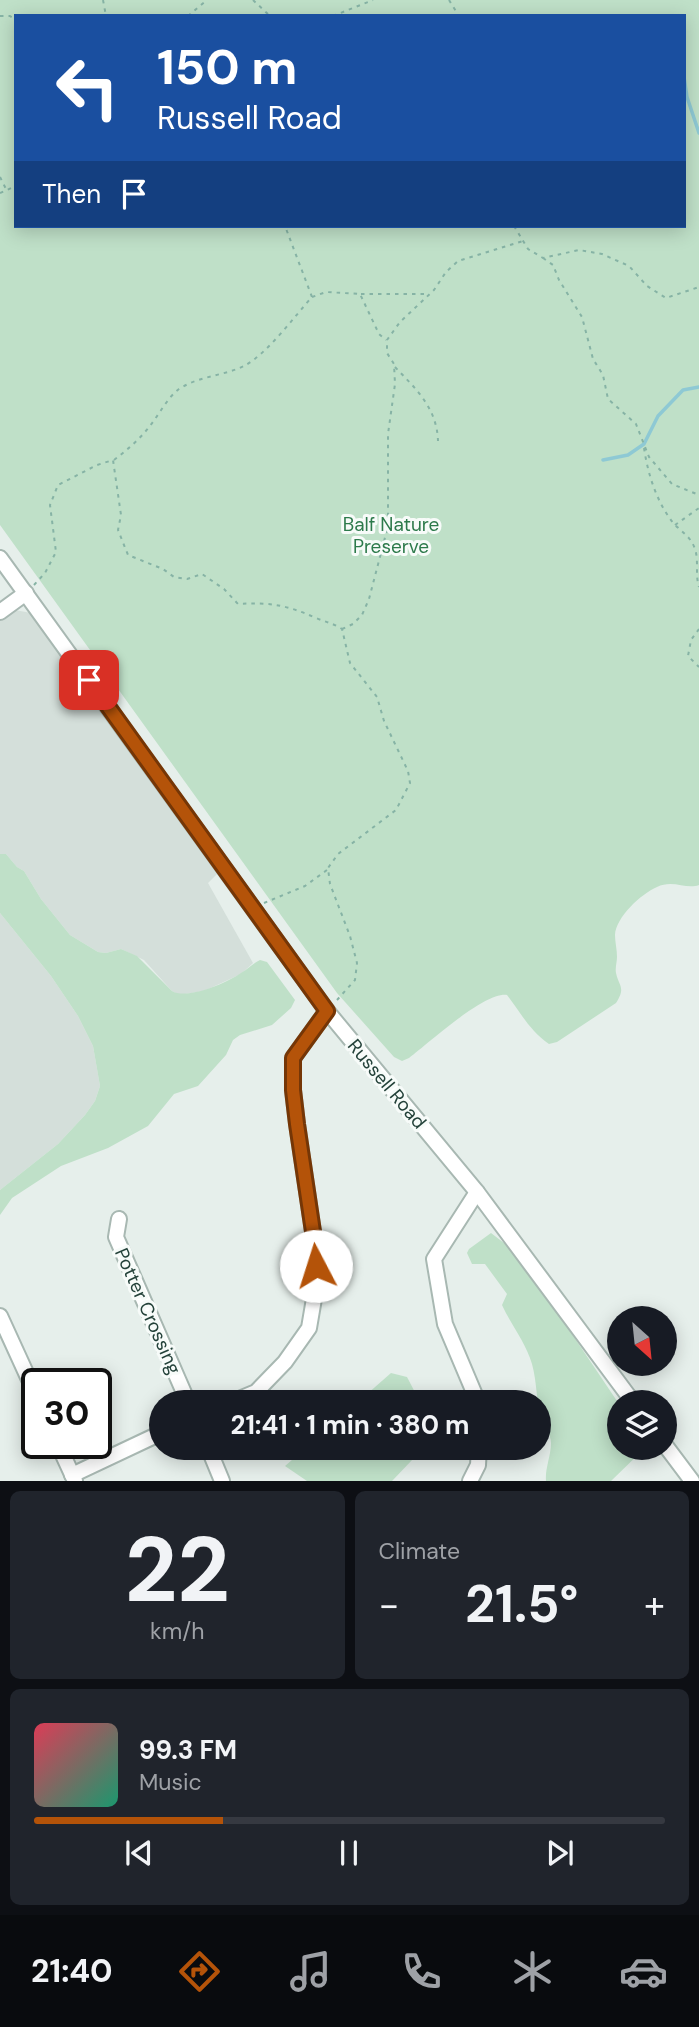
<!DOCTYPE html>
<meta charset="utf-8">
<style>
:root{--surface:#171b24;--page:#20242c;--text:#f1f3f6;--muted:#9ea1a6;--line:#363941;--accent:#b45309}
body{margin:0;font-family:"DM Sans",sans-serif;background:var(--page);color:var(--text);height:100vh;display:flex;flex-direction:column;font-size:26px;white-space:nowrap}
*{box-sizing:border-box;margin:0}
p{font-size:23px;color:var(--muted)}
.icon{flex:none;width:38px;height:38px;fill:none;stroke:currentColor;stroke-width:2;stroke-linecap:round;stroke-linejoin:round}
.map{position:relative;height:1481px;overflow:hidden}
.panel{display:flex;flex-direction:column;gap:10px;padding:10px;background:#0d0f14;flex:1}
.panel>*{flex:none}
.hud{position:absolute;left:14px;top:14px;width:672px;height:214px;border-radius:0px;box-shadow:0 4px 18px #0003;background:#1a4fa0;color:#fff;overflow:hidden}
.needle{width:46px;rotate:153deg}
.buttons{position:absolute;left:607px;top:1306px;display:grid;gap:14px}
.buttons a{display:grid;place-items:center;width:70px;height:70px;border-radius:50%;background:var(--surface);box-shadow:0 4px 18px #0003;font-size:35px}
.speed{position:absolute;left:21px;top:1368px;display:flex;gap:14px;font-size:35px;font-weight:700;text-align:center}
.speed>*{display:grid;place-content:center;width:91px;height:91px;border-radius:50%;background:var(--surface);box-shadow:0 4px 18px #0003;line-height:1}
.speed .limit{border:4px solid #111;border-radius:10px;background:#fff;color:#111}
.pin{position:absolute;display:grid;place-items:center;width:60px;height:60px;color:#fff;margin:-30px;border-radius:14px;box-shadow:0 4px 10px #0006}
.me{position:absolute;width:77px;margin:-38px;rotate:355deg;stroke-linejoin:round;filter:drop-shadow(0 0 5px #0008)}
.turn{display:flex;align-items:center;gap:24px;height:147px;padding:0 28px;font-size:32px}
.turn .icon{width:91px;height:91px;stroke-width:2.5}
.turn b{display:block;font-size:49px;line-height:60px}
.then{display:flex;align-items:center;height:66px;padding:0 28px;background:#0003;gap:14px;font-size:26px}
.big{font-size:52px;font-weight:700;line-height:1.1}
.panel .tile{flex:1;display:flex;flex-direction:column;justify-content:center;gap:10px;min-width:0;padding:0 24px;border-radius:10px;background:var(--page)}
.panel .dial{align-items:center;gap:0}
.dial b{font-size:91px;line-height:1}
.song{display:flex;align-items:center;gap:21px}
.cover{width:84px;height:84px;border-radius:10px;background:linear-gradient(135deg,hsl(350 70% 55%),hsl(160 70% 35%))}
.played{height:7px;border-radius:4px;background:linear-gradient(90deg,var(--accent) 30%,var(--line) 30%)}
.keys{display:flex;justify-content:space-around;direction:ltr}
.heat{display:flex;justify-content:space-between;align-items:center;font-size:38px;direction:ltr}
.panel .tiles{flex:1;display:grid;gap:10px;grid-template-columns:1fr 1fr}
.tile:last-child{grid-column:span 2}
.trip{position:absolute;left:149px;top:1390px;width:402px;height:70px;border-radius:35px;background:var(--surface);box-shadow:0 4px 18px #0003;font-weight:700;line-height:70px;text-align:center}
.dock{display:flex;height:112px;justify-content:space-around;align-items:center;background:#090b0e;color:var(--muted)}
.dock .icon{width:49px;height:49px}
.dock .current{color:var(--accent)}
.dock b{font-size:32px;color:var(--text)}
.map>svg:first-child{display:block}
.built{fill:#d4dfda}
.green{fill:#bfe0c8;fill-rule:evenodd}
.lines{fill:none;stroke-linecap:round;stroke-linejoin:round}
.stream{stroke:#8ec9d4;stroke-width:3.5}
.minor-casing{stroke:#a8b8b2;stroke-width:18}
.path{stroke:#86b3a5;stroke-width:2;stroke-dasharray:3.5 5;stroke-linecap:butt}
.minor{stroke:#fff;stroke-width:14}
.route-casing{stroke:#753606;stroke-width:18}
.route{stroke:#b45309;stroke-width:12}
.labels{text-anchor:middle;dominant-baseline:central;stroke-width:6;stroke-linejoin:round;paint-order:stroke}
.park-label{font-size:19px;fill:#2d7a4b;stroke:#f7fbf9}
.street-label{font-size:19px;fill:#24423a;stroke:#f7fbf9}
</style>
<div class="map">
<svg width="699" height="1481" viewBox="0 0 699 1481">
<rect width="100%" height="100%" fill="#e6efeb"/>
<g class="built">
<path d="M15,610L31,613L218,873L208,883L253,963L241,974L204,991L179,995L172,991L144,960L121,949L106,953L98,952L70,935L41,899L24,871L17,867L6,854H0V621Z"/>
<path d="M0,913L51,976L78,1016L93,1046L100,1086L95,1101L85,1115L58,1144L0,1190Z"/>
</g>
<g class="green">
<path d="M0,0H699V885C686,890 673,879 657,887C641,894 616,917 615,935C615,942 617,949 617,957C617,962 615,968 616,973C619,987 626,987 616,1003L557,1042L549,1044C530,1031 520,1012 507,995C484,992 429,1043 409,1058L402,1061L394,1057L337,993L0,525ZM16,16H684V226H16Z"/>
<path d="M0,854H6L17,867L24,871L41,899L70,935L98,952L106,953L121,949L137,956L172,991C187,1000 227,983 241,973C248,969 252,964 260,960L267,962L295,1000L291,1008L272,1025L240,1035L233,1040L226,1055L198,1086L174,1094L148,1126L108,1148L61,1166L12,1198L0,1215V1190L58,1144L85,1115L95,1101L100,1086L93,1046L78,1016L51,976L0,913Z"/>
<path d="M491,1233L504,1243L541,1288L619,1404L620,1447H646L611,1481H546C545,1468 551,1456 551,1443C551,1434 544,1427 541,1418C536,1400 537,1382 532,1364C526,1343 511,1325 502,1305L507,1294L485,1264H472L467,1253L469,1249Z"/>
<path d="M391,1373L407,1377L420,1402H358Z"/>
<path d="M307,1447H417L413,1459L392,1481H307L285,1466Z"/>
</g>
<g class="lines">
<g class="stream">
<path d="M684,77L687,97L699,133"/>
<path d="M603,460L628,455L644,444L658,416L683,390L699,387"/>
</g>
<g class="minor-casing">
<g id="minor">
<path d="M0,558L327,1011L477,1192L633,1402"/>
<path d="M0,612L26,593"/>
<path d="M477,1192L434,1259L445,1324L478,1402"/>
<path d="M119,1219L116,1237L188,1402"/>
<path d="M0,1316L37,1397"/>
<path d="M232,1402L256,1392L285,1362L309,1328L316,1287L315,1245L297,1124L293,1090V1058L327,1011"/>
<path d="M58,1444L75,1481"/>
<path d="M665,1445L692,1481"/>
<path d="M208,1447L222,1481"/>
<path d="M72,1475L161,1433"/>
<path d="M470,1481L478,1465L479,1447"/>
</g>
</g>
<g class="path">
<path d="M103,0L106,16"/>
<path d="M253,0L270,16"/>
<path d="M449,0L459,16"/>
<path d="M0,16H10L16,20"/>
<path d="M188,16L207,0"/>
<path d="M333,16L373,0"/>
<path d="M0,177L6,189"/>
<path d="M0,193L16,186"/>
<path d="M514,226L528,249L543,258L579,250L602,254L629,266L647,286L666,298L699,287"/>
<path d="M543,258L553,265L559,280L582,317L593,359L603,375L608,399L636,424L649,457L672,484L699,495"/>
<path d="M361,294H429"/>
<path d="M312,297L326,292L360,294L379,334L386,340"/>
<path d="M395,367C416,389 437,408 438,441"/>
<path d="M644,448C648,475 657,503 674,524C682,532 691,537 695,549C699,561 695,575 699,587"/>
<path d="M114,460C127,450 139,440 149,427C159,415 167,398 179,389C199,376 223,376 244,366C267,354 294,317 312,297L285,226"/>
<path d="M675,525L699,508"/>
<path d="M34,585L45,573L56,552L50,505L58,485L97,465L113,460L121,515L118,530L128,555L163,569L174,577L187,579L202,574L224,589L238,604C269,602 287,605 316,618C325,622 333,623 342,629L350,663L377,697L384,721L408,771L410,783L396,810L338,854L328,868L330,884L350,936L357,963L355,980L337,1000"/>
<path d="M342,629L353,624L362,615L369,599L388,526V434L395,384L394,364L387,353V340L400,322L434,290L446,272L458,261L523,241"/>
<path d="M699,629L691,640L688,656L699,667"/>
<path d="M264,903L305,886L327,870"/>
</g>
<use href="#minor" class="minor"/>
</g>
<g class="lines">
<g class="route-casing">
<path id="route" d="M89,680L327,1011L293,1058V1090L297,1124L315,1245L316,1266"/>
</g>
<use href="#route" class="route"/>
</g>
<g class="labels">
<g class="park-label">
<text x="391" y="524">Balf Nature<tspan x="391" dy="22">Preserve</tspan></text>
</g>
<g class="street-label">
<text transform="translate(387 1084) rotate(50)">Russell Road</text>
<text transform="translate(148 1311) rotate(66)">Potter Crossing</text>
</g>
</g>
</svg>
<div class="buttons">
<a><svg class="needle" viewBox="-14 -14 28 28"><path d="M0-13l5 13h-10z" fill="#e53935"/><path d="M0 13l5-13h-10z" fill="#9ea1a6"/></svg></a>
<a><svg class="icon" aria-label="layers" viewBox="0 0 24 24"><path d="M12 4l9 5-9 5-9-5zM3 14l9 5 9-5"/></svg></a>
</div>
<div class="speed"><div class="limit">30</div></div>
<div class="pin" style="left:89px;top:680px;background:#d93025"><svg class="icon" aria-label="arrive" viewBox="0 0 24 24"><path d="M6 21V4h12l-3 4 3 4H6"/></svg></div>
<svg class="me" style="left:316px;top:1266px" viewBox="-20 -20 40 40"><circle r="19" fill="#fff"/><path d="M0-13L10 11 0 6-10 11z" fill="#b45309"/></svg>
<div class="trip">21:41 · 1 min · 380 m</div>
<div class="hud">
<div class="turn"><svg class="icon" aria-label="left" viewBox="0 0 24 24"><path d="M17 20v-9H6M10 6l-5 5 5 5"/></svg><div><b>150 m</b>Russell Road</div></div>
<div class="then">Then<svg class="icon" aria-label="arrive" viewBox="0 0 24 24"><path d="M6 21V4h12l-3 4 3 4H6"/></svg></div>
</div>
</div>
<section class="panel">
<div class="tiles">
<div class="tile dial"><b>22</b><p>km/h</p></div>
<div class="tile"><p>Climate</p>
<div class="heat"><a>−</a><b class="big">21.5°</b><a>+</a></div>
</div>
<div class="tile">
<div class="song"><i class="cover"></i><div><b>99.3 FM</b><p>Music</p></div></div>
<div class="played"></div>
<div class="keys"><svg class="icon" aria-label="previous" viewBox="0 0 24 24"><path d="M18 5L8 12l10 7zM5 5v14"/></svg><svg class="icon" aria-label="pause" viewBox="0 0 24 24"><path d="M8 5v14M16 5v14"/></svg><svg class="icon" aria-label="next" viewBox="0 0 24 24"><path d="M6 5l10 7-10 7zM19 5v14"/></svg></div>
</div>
</div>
</section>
<nav class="dock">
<b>21:40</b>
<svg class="icon current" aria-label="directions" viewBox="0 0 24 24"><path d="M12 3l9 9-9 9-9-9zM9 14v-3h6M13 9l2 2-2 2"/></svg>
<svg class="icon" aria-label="music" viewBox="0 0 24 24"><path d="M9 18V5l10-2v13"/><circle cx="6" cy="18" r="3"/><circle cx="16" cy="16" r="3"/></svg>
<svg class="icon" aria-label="phone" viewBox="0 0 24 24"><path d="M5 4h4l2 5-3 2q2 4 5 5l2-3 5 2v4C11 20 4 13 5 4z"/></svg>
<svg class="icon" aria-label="climate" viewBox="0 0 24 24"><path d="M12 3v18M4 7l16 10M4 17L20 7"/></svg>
<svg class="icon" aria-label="car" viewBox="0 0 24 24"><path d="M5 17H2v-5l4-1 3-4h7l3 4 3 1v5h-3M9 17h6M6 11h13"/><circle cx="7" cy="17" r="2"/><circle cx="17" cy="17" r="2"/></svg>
</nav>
